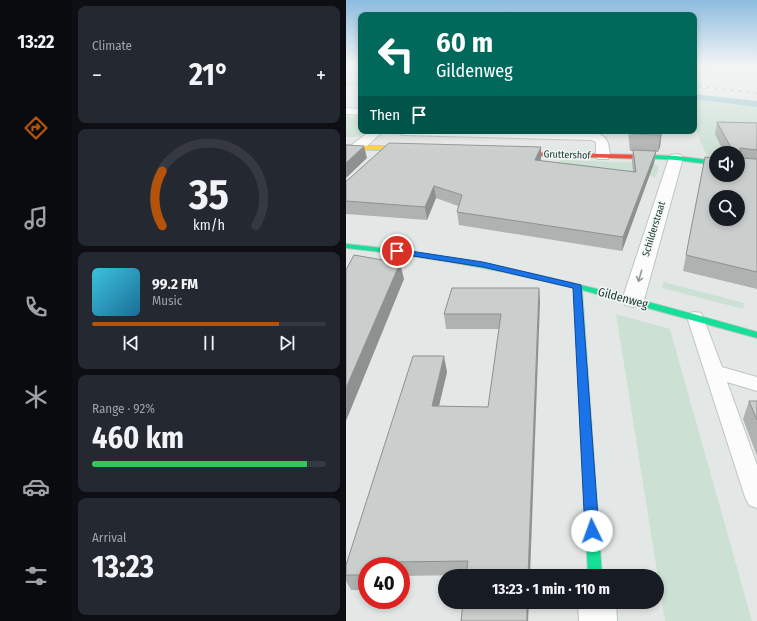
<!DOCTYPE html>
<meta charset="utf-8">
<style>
:root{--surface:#171b24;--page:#242831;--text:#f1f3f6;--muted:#9ea1a6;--line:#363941;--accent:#b45309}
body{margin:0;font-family:"Fira Sans Condensed",sans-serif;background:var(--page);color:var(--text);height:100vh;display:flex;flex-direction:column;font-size:15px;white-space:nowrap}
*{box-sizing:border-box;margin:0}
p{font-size:13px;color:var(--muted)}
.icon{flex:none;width:22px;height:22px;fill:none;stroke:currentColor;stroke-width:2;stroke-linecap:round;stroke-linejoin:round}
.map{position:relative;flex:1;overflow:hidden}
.drawer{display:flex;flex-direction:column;gap:6px;padding:6px;background:#0d0f14;width:274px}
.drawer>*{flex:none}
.top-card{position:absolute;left:12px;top:12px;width:339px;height:122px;border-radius:8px;box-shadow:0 2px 6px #0003;background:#00695c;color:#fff;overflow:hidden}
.fabs{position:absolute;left:363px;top:146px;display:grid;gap:8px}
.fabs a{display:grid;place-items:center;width:36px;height:36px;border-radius:50%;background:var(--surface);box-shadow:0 2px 6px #0003;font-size:20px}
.speed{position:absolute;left:12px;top:557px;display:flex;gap:8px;font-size:20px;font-weight:700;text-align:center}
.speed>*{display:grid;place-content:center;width:52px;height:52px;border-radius:50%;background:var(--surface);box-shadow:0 2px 6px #0003;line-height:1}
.speed .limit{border:6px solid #d22;background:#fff;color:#111}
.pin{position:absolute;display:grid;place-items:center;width:34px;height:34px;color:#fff;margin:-17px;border:2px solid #fff;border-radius:50%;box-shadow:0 1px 4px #0007}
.me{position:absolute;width:44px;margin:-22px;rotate:357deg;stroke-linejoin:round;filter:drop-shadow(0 0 3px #0008)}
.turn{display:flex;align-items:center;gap:14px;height:84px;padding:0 12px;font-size:18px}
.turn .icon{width:52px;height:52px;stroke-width:2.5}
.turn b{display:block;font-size:28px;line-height:34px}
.then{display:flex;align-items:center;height:38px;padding:0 12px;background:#0003;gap:8px;font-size:15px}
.big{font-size:30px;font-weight:700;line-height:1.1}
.drawer .widget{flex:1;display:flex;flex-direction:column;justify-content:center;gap:6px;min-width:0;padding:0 14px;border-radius:8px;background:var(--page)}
.drawer .dial{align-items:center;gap:0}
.dial svg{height:104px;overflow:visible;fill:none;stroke:var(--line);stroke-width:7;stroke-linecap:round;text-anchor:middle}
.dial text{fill:var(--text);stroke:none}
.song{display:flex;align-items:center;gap:12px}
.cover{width:48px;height:48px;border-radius:6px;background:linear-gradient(135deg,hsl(190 70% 55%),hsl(200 70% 35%))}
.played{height:4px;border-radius:2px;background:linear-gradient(90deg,var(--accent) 80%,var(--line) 80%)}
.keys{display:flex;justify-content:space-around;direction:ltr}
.heat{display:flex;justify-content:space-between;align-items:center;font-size:22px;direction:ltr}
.charge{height:6px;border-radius:3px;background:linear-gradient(90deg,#34c759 92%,var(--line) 0)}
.trip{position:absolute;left:92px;top:569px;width:226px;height:40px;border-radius:20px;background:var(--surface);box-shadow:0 2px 6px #0003;font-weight:700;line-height:40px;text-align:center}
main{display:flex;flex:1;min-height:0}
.menu{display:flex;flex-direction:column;width:72px;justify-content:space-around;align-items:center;background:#090b0e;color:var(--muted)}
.menu .icon{width:28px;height:28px}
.menu .selected{color:var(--accent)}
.menu b{font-size:18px;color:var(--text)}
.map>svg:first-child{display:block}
.green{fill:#cce1d4}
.water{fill:#a4c9d5}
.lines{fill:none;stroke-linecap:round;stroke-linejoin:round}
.lane-casing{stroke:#c0c5c3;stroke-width:2}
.street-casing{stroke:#c0c5c3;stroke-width:2}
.fast-casing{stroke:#bec6c3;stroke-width:2}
.slow-casing{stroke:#bec6c3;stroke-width:2}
.jam-casing{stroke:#bec6c3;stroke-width:2}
.lane{fill:#fbfcfb;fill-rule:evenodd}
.street{fill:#fbfcfb;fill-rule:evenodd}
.fast{fill:#16e098;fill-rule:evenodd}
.slow{fill:#ffcf43;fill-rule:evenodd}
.jam{fill:#f24e42;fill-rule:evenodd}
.rail-casing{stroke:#c6cac9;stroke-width:2}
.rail{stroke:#f0f7f5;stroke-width:1.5;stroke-dasharray:4;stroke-linecap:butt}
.wall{fill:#aeb2b0}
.shaded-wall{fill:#8d9190}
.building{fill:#cacfcd;stroke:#8d9190;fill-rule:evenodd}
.oneway{stroke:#8e9b98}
.route{fill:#1a73e8;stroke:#114b97}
.labels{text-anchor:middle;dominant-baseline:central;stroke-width:3;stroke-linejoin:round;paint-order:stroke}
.far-street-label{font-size:10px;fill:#213a36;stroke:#f0f7f5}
.street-label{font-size:12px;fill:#213a36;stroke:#f0f7f5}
</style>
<main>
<nav class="menu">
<b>13:22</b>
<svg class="icon selected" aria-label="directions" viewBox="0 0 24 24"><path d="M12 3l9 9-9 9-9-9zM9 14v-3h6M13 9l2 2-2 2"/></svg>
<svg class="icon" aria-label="music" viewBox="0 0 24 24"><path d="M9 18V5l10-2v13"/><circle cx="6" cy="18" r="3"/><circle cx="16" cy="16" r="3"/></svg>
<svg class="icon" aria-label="phone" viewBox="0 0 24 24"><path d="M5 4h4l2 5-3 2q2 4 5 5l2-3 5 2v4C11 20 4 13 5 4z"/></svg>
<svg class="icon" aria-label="climate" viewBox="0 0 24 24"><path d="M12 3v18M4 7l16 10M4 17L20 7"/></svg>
<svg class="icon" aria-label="car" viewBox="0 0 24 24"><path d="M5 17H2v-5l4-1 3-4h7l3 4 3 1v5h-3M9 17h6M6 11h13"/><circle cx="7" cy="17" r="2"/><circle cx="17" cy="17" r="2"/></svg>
<svg class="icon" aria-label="filters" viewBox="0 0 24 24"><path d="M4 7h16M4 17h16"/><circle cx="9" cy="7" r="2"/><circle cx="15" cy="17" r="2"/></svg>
</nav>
<section class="drawer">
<div class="widget"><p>Climate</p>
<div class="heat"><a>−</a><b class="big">21°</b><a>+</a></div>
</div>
<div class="widget dial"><svg viewBox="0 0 100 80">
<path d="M14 69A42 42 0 1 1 86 69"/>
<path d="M14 69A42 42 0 0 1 14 27" stroke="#b45309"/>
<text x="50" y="56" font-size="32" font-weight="700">35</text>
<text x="50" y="72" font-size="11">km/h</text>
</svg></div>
<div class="widget">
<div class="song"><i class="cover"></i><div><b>99.2 FM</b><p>Music</p></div></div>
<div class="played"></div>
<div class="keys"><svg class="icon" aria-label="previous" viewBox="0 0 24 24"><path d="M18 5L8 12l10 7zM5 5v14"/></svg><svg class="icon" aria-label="pause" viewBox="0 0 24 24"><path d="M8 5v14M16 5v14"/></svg><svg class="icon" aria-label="next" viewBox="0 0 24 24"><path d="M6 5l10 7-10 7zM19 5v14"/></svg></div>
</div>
<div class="widget"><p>Range · 92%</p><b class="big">460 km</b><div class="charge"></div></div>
<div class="widget"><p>Arrival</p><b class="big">13:23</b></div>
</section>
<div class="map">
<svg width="411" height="621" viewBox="0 0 411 621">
<rect width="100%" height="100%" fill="#e3e8e6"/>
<g class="green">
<rect x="0" y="65" width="15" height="21"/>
<path d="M348,99L411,107V162L392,153H370V157L361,156L348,126Z"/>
<path d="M0,116L15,117V131H20L12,137H0Z"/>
<path d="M214,160L307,163L313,167L310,177L210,165Z"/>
<path d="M318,282L398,303L397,309L316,288Z"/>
<path d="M270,314L324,329L406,621H319Z"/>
</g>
<path class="water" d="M348,94L411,101V107L348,99Z"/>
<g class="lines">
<g class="lane-casing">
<path id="lane" d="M349,312L355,313L357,317L376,367L411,377V391L381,382L411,465V508L403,505L399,497L341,317L343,313Z"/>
</g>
<g class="street-casing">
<g id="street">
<path d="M0,108L15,109V115L0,114Z"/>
<path d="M24,131H37L17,150H7L5,147L7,144Z"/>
<path d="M52,131L246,132C257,135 262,137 263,149C264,153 264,155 262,159H252L250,156V142L245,140L58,135L54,134Z"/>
<path d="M330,154L335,155L337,158L298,300L295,305L287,307L279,305L276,300L323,158L325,155Z"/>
<path d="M232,602H270L271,621H233Z"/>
</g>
</g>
<g class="fast-casing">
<g id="fast">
<path d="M300,155L330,156L370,161V165L330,160L298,158V156Z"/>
<path d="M0,244C142,258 274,293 411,332V338L236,290L256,576H242L228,288C153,269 77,256 0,248Z"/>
</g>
</g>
<g class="slow-casing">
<path id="slow" d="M0,145L67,147L70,149L67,151L0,149Z"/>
</g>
<g class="jam-casing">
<path id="jam" d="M163,152L300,155L303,157L300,159L165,155L163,154Z"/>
</g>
<use href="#lane" class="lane"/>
<use href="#street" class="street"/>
<use href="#fast" class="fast"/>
<use href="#slow" class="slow"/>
<use href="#jam" class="jam"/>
<g class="rail-casing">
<path id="rail" d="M348,86L411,93"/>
</g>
<use href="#rail" class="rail"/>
</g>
<g class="wall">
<path d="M348,65H371L368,70L348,68Z"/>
<path d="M371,122L411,123V289L337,271L359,157L392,175V153H378L369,134Z"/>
<path d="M282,131H316L314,147L312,152H310L308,163L276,251L113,225L111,212L112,206L90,198L81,220L0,214V181L195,147V159L194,161L287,172L286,162L287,151H284Z"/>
<path d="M193,288L194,303L120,575L55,576V566H21V590H5L0,581V565L101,372L93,406L142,407L153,329H100L98,314Z"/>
<path d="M403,401H411V456L397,419Z"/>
</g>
<g class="shaded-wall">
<path d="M316,131L314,147L312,152L314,135Z"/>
<path d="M18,146L21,158L0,178V163Z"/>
<path d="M195,147V159L189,172V160Z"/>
<path d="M310,151L308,163L276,251L277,237Z"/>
<path d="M88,186L90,198L81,220L79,207Z"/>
<path d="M54,263L58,279L0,421V388Z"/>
<path d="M193,288L194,303L184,576H182Z"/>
<path d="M98,356L101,372L89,422L86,406Z"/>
<path d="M181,602H183L182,621H181Z"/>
</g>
<g class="building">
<path d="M371,122L411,123V150L394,148V158L411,159V272L340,255L359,157L370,158V175H392V153H388ZM370,197H392V219H370Z"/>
<path d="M286,131H316L314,135L286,134Z"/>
<path d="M43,143L195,147L189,160L290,172L287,150L310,151L277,237L111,212L116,195L88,186L79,207L0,201V181L3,179Z"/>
<path d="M0,145L18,146L0,163Z"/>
<path d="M8,255L54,263L0,388V270Z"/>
<path d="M106,288H193L182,576H120L122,561L46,562L45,566H21V575H0V565L67,356H98L86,406L142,407L155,314H98Z"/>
<path d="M403,401H411V420Z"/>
<path d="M117,602H181V621H115Z"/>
</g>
<defs><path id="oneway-shaft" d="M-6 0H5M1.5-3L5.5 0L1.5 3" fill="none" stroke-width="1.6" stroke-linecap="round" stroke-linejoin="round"/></defs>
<use class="oneway" href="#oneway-shaft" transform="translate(294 276) rotate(106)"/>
<linearGradient id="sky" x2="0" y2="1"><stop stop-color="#8dbce0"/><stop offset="0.43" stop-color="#f2f5f4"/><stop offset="1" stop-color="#f2f5f4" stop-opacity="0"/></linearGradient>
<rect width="411" height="152" fill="url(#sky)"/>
<path class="route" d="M51,249L137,262L235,285L253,531L251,536L246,538L241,536L239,531L227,288L137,267L48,253V250Z"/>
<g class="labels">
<g class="far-street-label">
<text transform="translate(221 155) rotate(2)">Gruttershof</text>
<text transform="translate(308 229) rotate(-73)">Schilderstraat</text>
</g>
<g class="street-label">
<text transform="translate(277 298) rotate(15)">Gildenweg</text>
</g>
</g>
</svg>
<div class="fabs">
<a><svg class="icon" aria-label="sound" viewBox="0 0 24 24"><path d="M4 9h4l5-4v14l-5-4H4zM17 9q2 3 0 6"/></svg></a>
<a><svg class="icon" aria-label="search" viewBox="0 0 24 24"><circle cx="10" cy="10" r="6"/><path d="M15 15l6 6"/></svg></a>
</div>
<div class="speed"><div class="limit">40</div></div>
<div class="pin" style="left:51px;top:251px;background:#d93025"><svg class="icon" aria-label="arrive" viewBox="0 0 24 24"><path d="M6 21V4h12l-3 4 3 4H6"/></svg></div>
<svg class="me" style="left:246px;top:531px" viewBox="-20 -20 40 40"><circle r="19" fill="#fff"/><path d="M0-13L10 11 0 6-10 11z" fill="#1a73e8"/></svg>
<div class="trip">13:23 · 1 min · 110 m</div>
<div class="top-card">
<div class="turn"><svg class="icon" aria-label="left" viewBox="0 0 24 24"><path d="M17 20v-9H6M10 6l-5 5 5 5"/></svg><div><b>60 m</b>Gildenweg</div></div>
<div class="then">Then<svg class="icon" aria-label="arrive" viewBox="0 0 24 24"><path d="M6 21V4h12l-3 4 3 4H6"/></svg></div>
</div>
</div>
</main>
